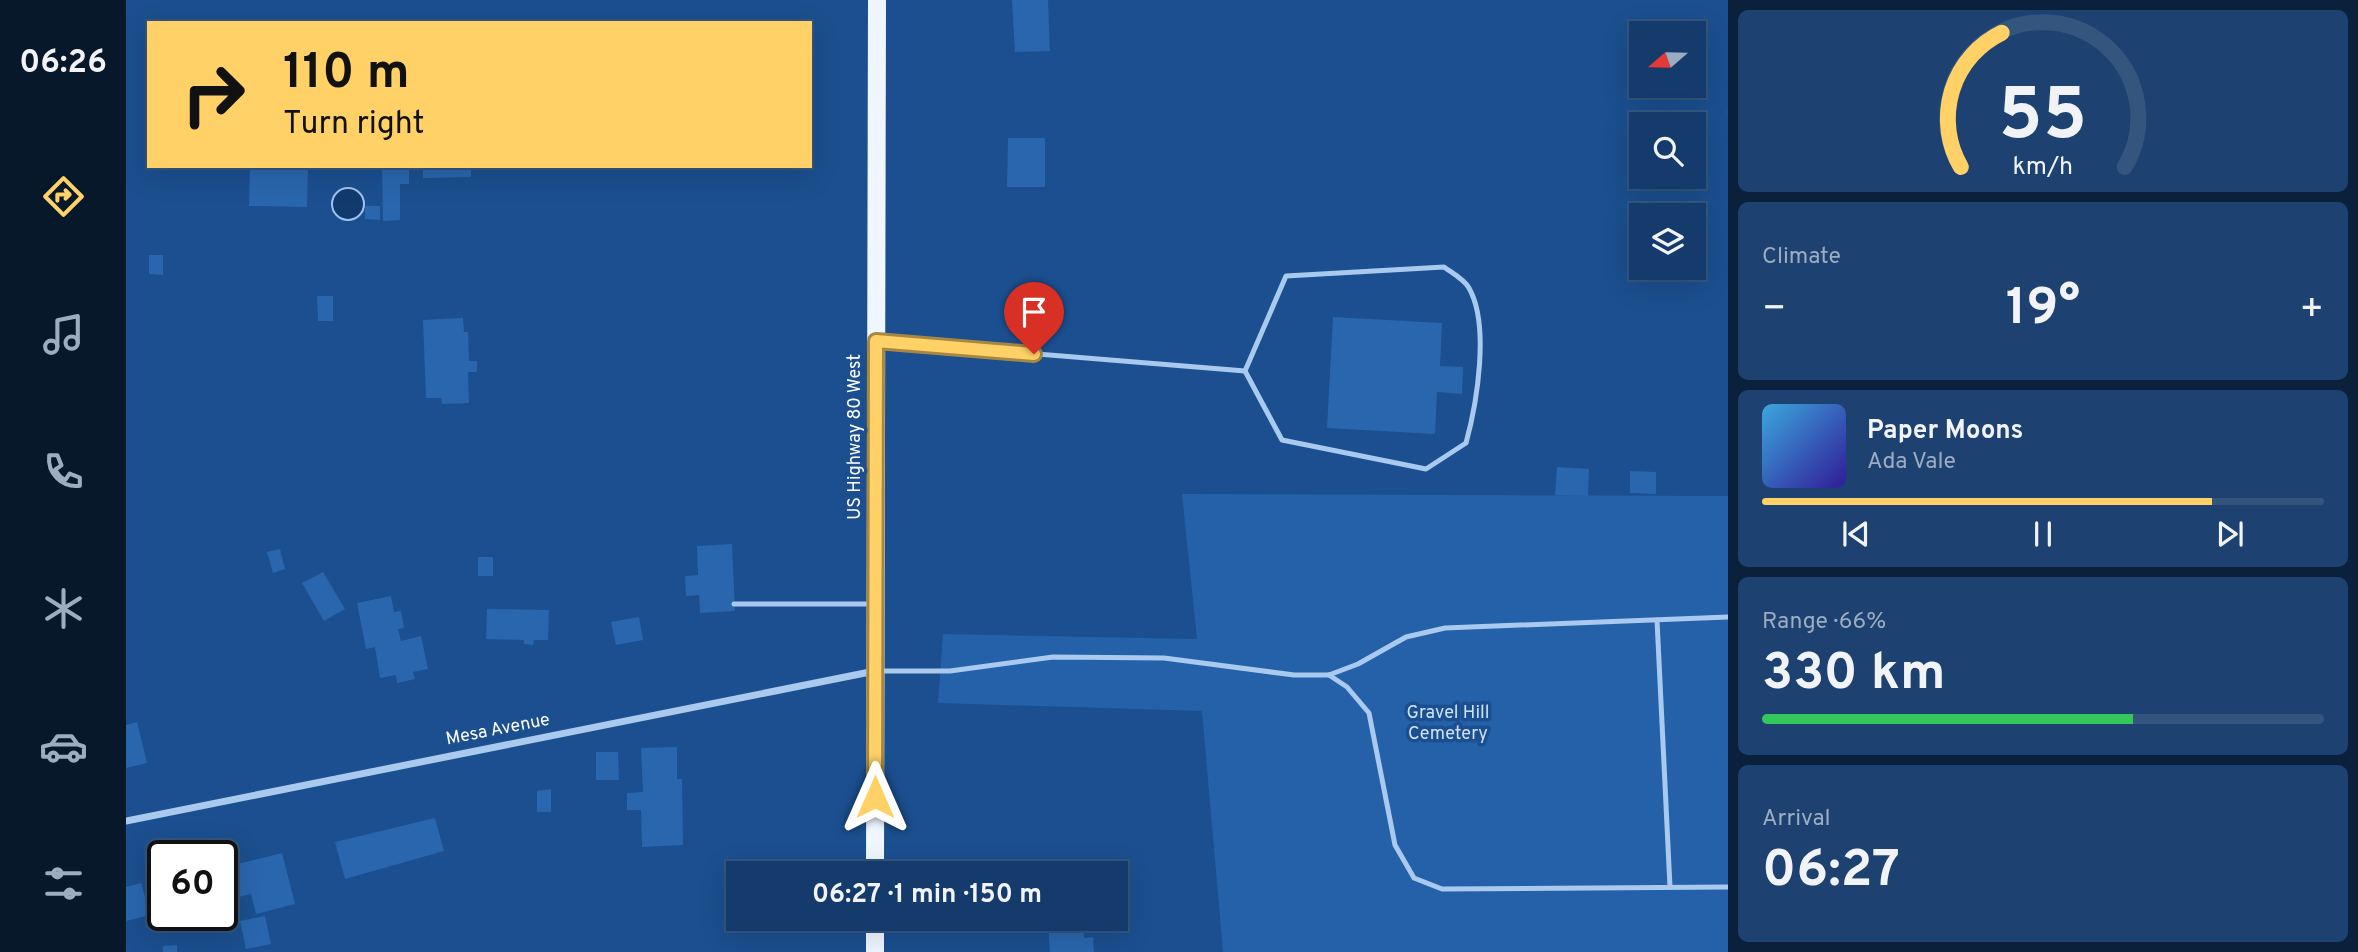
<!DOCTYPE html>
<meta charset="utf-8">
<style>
:root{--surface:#143b6b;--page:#1d4271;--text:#f1f3f6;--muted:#9dadc1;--line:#33557e;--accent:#ffd166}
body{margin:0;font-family:Overpass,sans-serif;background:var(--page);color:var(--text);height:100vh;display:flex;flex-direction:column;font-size:26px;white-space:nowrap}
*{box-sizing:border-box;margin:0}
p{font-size:23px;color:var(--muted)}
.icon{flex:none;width:38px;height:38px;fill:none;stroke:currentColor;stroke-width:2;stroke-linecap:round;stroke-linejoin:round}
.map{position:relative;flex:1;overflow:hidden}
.side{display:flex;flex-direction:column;gap:10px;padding:10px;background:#0b203b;width:630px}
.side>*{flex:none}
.top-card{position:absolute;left:21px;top:21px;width:665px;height:147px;border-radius:0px;box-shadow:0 7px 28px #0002,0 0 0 2px var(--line);background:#ffd166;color:#111;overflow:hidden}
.needle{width:46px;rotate:250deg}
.tools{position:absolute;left:1503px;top:21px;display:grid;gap:14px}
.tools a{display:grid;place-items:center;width:77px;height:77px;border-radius:0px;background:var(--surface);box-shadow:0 7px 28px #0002,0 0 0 2px var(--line);font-size:35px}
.speed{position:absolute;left:21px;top:840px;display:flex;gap:14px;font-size:35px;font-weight:700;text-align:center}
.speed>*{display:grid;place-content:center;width:91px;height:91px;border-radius:50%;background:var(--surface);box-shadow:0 7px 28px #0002,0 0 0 2px var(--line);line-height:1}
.speed .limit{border:4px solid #111;border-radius:10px;background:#fff;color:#111}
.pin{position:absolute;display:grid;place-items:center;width:60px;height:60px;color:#fff;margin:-72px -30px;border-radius:50% 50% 50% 0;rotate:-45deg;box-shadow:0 0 7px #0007}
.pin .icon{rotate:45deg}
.me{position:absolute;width:77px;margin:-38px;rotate:0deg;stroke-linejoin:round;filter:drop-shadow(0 0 5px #0008)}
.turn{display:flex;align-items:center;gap:24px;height:147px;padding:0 21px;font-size:32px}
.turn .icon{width:91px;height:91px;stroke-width:2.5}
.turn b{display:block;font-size:49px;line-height:60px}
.big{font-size:52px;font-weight:700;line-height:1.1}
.side .tile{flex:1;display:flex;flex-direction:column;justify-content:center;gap:10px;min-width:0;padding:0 24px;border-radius:10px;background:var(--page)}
.side .dial{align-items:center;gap:0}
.dial svg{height:182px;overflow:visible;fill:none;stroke:var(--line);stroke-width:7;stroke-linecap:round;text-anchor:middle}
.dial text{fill:var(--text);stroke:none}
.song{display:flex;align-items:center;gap:21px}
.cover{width:84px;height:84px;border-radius:10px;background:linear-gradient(135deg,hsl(200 70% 55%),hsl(250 70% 35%))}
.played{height:7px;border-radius:4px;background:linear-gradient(90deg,var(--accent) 80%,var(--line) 80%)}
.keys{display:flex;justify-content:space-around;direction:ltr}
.heat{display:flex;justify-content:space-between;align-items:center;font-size:38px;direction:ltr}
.charge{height:10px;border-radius:5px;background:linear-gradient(90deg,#34c759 66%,var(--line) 0)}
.trip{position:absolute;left:600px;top:861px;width:402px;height:70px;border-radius:0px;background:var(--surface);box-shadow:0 7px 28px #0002,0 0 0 2px var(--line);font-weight:700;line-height:70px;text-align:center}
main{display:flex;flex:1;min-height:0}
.tabs{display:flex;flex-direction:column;width:126px;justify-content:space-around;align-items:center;background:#08182b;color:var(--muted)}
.tabs .icon{width:49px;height:49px}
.tabs .selected{color:var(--accent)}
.tabs b{font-size:32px;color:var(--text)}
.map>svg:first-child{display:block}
.green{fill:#2461a8}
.water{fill:#123a6d;stroke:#9cc4f0;stroke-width:2}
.building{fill:#2a66ad}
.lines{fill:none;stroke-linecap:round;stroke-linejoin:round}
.lane{stroke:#a9c9ee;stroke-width:5}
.street{stroke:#a9c9ee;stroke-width:7}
.primary{stroke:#f0f6ff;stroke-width:18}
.route-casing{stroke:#a68842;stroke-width:18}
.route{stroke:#ffd166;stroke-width:12}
.labels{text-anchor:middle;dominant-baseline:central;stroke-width:7;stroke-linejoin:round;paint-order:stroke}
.street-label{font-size:18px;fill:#fff;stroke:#1b4f8f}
.park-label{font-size:18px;fill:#cfe3fa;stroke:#1b4f8f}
</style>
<main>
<nav class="tabs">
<b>06:26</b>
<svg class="icon selected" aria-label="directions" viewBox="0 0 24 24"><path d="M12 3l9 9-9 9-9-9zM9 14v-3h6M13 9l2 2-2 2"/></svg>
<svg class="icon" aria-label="music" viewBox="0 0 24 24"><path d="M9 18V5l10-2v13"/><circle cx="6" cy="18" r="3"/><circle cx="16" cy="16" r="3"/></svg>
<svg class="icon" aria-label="phone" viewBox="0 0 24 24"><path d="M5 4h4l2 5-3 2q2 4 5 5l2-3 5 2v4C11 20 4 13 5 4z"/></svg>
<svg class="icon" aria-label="climate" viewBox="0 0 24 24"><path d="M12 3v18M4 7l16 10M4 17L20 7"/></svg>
<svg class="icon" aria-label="car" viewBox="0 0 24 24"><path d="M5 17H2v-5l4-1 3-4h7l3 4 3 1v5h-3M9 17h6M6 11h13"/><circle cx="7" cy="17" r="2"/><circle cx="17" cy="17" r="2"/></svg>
<svg class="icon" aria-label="filters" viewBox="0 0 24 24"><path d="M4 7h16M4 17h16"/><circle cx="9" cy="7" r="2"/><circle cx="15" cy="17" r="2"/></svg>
</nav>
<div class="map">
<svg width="1602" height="952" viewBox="0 0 1602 952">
<rect width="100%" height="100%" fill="#1b4f8f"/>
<path class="green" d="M1056,494L1602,496V952H1097L1076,711L812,703L817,634L1071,639Z"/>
<circle class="water" cx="222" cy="204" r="16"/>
<g class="building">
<path d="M886,0H922L924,51L889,52Z"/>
<path d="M882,138H919V187H881Z"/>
<path d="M124,166H182L181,207L123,206Z"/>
<path d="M256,166L283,169V184H274V220L257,221Z"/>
<path d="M297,166H345V177L297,178Z"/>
<path d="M239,206H254V220L239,219Z"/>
<path d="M23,255H37V275L23,274Z"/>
<path d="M191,296H207V321H192Z"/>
<path d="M1207,317L1316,323L1314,366L1337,367L1336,394L1311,392L1309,434L1201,428Z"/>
<path d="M337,318L338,332H342L343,361H351V372H342L343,403L316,404L315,398H300L297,320Z"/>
<path d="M1431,467L1463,469L1462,496L1429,495Z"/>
<path d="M1504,471L1530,472V494L1504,493Z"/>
<path d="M606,544L609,611L574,613L573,595L560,596L559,576L572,575L571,546Z"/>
<path d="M154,549L159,569L147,573L141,552Z"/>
<rect x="352" y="557" width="15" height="19"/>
<path d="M197,572L219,609L198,621L176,583Z"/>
<path d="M265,596L268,612L275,611L278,628L272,629L275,641L295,636L302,669L287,672L289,679L271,683L270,675L254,678L249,647L240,649L231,603Z"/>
<path d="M361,609L423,610L422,640H408L407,645L398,644V640L360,639Z"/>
<path d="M513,617L517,640L490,645L485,622Z"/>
<path d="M11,722L21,763L0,768V725Z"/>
<path d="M551,747V779H556L557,845L516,847L515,810H501V793L517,792L515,748Z"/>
<path d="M470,752H492L493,780H470Z"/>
<path d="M425,789V812H411V791Z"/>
<path d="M309,818L318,851L219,879L209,842Z"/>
<path d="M156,853L169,904L130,914L125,894L100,900L96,868Z"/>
<path d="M15,883L24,915L0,921V887Z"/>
<path d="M139,916L145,944L120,949L114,921Z"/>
<path d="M957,923L958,938L967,937L968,952H924L922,925Z"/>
<path d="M51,945V952H37V946Z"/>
</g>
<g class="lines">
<g class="lane">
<path d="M1318,267C1326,273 1338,279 1343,288C1364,325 1351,403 1340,443L1300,469L1156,440L1119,371L1160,276Z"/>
<path d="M753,341L1119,371"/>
<path d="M608,604H747"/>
<path d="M1531,620L1544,887"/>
<path d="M753,671H824L927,657L1038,658L1168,675H1203L1232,664L1280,637L1319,628L1602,617"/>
<path d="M1203,675L1221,687L1243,713L1269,845L1288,878L1316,889L1602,887"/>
</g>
<path class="street" d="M0,821L749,671"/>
<g class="primary">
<path d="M749,873L751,0"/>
<path d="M749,952V919"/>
</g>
</g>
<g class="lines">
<g class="route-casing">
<path id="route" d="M749,797L750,341L908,354"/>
</g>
<use href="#route" class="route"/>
</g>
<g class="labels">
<g class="street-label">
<text transform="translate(729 437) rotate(-90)">US Highway 80 West</text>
<text transform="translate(372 730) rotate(-11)">Mesa Avenue</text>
</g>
<g class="park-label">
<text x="1322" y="713">Gravel Hill<tspan x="1322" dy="21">Cemetery</tspan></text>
</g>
</g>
</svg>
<div class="tools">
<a><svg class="needle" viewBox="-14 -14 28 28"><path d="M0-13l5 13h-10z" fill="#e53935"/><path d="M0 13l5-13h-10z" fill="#9dadc1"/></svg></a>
<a><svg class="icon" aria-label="search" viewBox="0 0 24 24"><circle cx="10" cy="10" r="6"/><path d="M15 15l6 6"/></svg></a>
<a><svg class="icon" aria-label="layers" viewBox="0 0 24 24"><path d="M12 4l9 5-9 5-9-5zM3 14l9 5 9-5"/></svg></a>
</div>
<div class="speed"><div class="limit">60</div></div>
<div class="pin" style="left:908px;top:354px;background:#d93025"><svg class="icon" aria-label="arrive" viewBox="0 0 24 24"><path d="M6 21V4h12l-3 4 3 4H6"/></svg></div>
<svg class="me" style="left:749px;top:797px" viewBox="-20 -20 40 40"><path d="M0-17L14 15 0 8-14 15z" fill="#ffd166" stroke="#fff" stroke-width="4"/></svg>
<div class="trip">06:27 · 1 min · 150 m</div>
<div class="top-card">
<div class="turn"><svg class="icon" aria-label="right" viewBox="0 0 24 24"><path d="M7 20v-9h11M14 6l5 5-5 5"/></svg><div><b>110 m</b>Turn right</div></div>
</div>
</div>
<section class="side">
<div class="tile dial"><svg viewBox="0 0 100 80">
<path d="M14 69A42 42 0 1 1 86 69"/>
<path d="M14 69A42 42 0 0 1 32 10" stroke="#ffd166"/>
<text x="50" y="56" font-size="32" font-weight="700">55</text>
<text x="50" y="72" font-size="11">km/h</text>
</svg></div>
<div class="tile"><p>Climate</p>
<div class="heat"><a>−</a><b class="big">19°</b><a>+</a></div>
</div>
<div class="tile">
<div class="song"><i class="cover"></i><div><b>Paper Moons</b><p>Ada Vale</p></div></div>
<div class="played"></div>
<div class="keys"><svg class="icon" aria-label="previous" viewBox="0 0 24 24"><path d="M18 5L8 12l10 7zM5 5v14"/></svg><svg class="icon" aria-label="pause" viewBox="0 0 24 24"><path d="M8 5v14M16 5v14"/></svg><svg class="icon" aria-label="next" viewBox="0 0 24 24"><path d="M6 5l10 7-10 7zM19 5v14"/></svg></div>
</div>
<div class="tile"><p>Range · 66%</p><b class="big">330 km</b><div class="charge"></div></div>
<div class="tile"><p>Arrival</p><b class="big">06:27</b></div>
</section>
</main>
